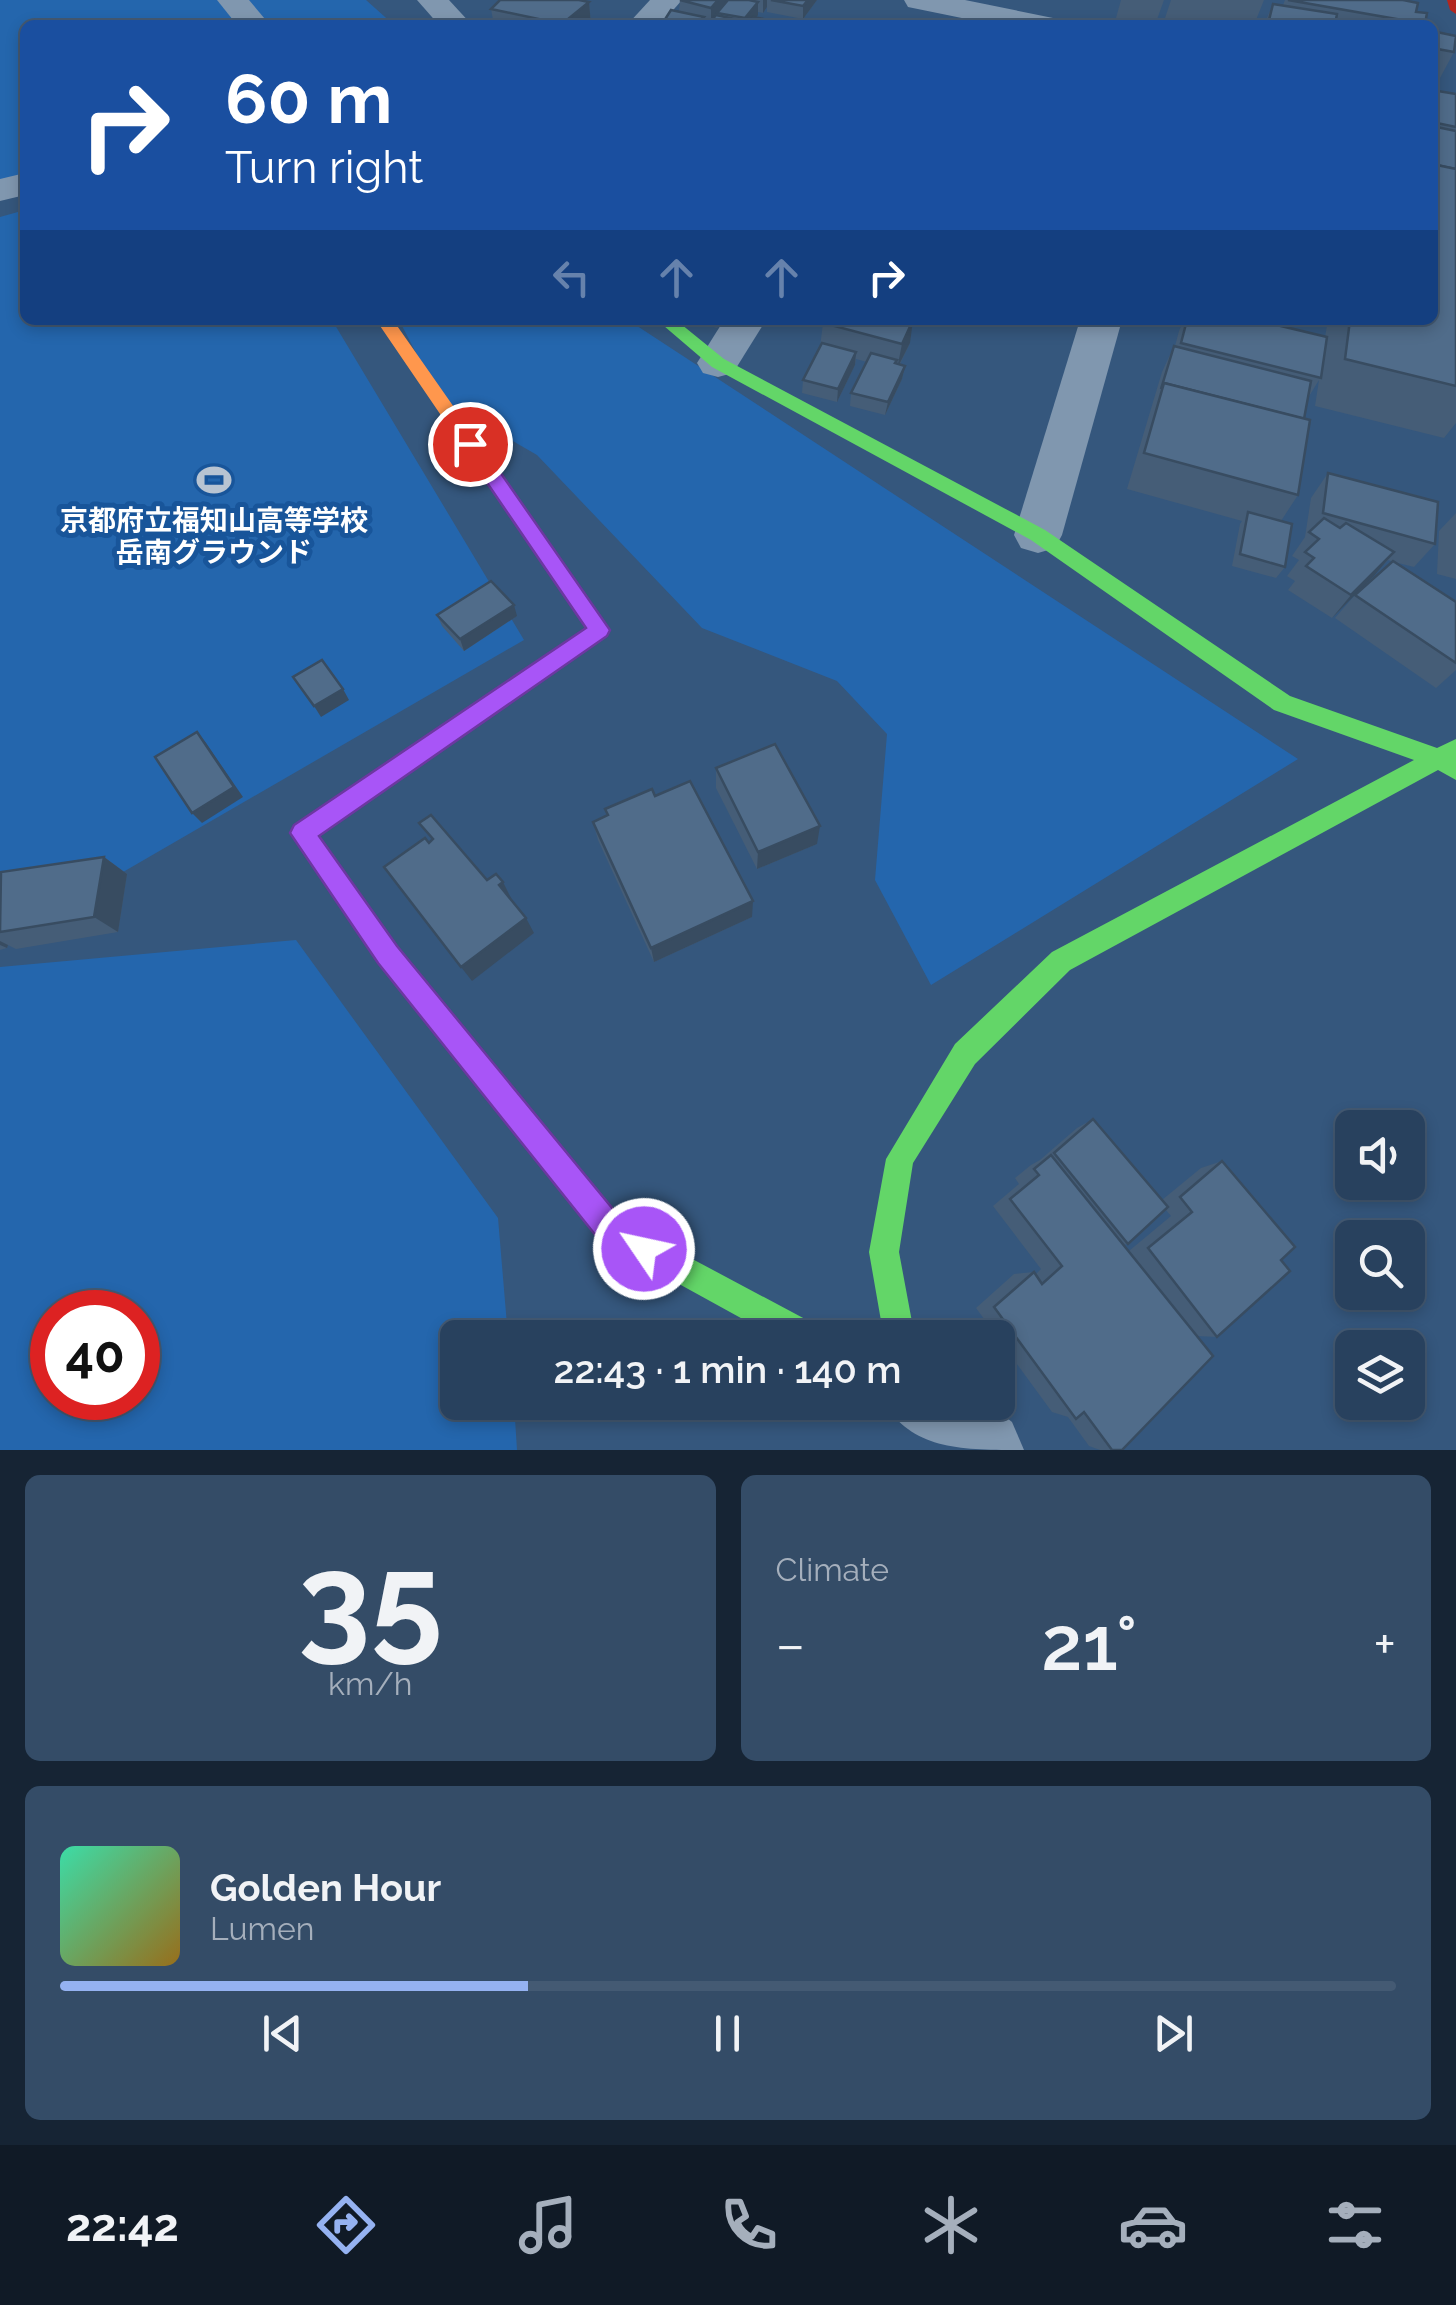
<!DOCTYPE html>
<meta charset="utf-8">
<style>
:root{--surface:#28415e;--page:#344c67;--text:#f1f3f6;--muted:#a5afbc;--line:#445a73;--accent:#95b2f1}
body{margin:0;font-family:Raleway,"Noto Sans JP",sans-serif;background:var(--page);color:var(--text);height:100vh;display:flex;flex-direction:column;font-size:38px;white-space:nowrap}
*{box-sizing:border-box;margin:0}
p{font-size:32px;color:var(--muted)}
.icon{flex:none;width:55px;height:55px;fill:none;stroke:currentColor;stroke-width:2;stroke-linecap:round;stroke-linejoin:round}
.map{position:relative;height:1450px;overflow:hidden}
.panel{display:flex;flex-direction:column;gap:25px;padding:25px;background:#162434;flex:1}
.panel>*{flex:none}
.hud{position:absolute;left:20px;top:20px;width:1418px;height:305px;border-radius:15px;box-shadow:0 5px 15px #0003,0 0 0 2px var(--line);background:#1a4fa0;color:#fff;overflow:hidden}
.fabs{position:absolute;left:1335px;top:1110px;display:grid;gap:20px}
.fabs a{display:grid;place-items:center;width:90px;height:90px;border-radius:15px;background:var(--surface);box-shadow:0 5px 15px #0003,0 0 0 2px var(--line);font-size:50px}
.speed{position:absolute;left:30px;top:1290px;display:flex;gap:20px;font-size:50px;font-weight:700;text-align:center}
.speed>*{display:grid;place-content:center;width:130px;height:130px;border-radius:50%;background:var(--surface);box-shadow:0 5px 15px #0003,0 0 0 2px var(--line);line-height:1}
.speed .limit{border:15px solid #d22;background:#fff;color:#111}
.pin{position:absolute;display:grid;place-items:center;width:85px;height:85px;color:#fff;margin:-42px;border:5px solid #fff;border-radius:50%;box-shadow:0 2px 10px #0007}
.me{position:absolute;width:110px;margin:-55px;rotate:304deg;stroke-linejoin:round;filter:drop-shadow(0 0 8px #0008)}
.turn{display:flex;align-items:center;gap:35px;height:210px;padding:0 40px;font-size:45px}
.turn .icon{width:130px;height:130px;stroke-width:2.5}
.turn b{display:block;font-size:70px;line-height:85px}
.lanes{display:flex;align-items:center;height:95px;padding:0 40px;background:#0003;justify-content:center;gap:50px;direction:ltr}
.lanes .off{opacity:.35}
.big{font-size:75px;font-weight:600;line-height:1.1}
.panel .card{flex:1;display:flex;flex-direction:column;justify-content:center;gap:15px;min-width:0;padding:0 35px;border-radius:15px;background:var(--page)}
.panel .dial{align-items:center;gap:0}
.dial b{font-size:130px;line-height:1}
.song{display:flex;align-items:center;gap:30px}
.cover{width:120px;height:120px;border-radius:15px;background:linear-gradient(135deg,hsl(160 70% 55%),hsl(40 70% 35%))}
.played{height:10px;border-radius:5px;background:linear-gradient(90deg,var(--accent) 35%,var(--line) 35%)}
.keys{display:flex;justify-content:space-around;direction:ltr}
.heat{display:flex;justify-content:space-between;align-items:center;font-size:55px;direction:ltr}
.panel .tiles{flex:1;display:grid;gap:25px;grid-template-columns:1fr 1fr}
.card:last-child{grid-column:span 2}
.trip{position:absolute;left:440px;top:1320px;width:575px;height:100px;border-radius:15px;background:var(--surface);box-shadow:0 5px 15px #0003,0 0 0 2px var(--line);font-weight:600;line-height:100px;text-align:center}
.dock{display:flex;height:160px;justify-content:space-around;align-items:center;background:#101a26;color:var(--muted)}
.dock .icon{width:70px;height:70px}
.dock .on{color:var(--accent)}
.dock b{font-size:45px;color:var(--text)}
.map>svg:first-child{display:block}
.green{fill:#2466ad;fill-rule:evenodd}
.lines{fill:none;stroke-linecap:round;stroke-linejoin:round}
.street{fill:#8097af;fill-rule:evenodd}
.fast{fill:#63d668;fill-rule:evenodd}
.slow{fill:#ff974d;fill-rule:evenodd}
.jam{fill:#b3261e;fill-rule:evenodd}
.wall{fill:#455d77;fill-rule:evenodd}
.shaded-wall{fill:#384c61}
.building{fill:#506c8a;stroke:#384c61;stroke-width:2.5}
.route{fill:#a855f7;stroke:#6d37a1;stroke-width:2.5}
.labels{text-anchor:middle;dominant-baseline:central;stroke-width:10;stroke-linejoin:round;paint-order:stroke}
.poi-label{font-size:28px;font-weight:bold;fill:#fff;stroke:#18559a}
</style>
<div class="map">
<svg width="1456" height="1450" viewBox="0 0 1456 1450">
<rect width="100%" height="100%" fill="#35577d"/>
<g class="green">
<path d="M0,0H366L394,25H25V177L0,184Z"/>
<path d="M25,210V320H332L524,640L92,890L0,892V217Z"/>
<path d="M399,320H628L1298,759L931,985L875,880L887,734L837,681L702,628L537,455L440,399Z"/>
<path d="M296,940L498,1218L508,1337L458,1338V1402L514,1403L517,1450H0V967ZM138,1312V1398H52V1312Z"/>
</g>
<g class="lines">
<g class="street">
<path d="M217,0H249L270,25H237Z"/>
<path d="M417,0H449L472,25H439Z"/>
<path d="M650,0H682L660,25H627Z"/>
<path d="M904,0H965L1053,18L1058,25H996L908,7Z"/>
<path d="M25,173V195L0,201V179Z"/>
<path d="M724,320H766L733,373L718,377L703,373L697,363Z"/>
<path d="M1080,320H1122L1062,535L1055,548L1038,553L1021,548L1014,535Z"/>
<path d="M884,1402H987L1012,1422L1024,1450C961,1450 912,1450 884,1402Z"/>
</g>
<g class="fast">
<path d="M657,320H676L724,359L1045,530L1290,696L1437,748L1456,739V780L1438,770L1070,970L975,1064L913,1163L899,1252L915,1338H884L869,1252L886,1159L955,1044L1052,952L1414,760L1274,710L1031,540L712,367Z"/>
<path d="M403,962L412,966L621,1221L820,1327L824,1338H777L601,1241L394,984L390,975L394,966Z"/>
</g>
<path class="slow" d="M376,320H393L610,630L606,636L412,768L404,765L401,758L404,751L586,628Z"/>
<g class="jam">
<path d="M1447,0H1456V14L1450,10Z"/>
<path d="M412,748L420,751L423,758L420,765L318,836L412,966L416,975L412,984L403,988L394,984L290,833L294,825Z"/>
</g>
</g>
<g class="wall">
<path d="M680,0H817L803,19L767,12V7L763,13L758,12L756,17L790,25H708L717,14L711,21L704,19V25L679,12Z"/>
<path d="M1121,0H1164L1155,25L1116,18Z"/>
<path d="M1171,0H1264L1254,25H1225L1209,22L1208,25L1163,24Z"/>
<path d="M1285,0H1403L1416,12L1427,13L1425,25H1264L1273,4L1283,5Z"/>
<path d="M589,2L591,25H494L491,9Z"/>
<path d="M1432,31L1454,52L1440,78L1432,76Z"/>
<path d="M1432,90L1456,94V423L1444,438L1315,406L1319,380L1308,398L1304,419L1298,495L1281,521L1285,567L1276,578L1232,566L1240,524L1242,521L1127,489L1162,372L1174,346H1175L1179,331L1184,320H1256L1325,337L1328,320H1432Z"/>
<path d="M687,320H723L717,328Z"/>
<path d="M1035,320H1056L1054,325Z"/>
<path d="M823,323L910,343L900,364L905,366L902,379L885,415L850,406L851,393L867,362L856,359L855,365L837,402L802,393L803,380L820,347Z"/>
<path d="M1328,473L1435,544L1414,567L1394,562L1456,602V670L1436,688L1335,618L1355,595L1393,562L1388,560L1332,618L1288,590L1295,581L1287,576L1299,560L1292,556L1305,537L1311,498Z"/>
<path d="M1456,513V579L1437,574L1439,531Z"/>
<path d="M437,615L517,616L464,651L442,626Z"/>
<path d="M716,768L817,844L757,869L716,788Z"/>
<path d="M655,796L752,917L654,962L598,840L593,822L607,816L605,809Z"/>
<path d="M104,857L127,874L118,932L16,949L8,945L7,948L0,950V878Z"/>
<path d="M1093,1119L1162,1200L1201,1168L1222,1161L1281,1260L1217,1337L1197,1336L1122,1450H1100L1089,1446L1068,1417L1052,1412L976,1308L1014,1274L1034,1272L1036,1274L1041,1269L993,1206L1019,1184L1015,1178L1031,1165L1040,1160L1077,1128ZM1166,1210L1171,1216L1129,1251L1124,1245L1128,1244Z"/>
</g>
<g class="shaded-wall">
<path d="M718,0H727V3L711,21V8Z"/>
<path d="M763,0H767V7L763,13Z"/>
<path d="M808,0H817L803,19V6Z"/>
<path d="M589,2L591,25H562V24Z"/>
<path d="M758,2V15L750,25H745V18Z"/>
<path d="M913,320L910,343L897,369L902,344Z"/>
<path d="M856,352L855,365L837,402L838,389Z"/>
<path d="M905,366L902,379L885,415L888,402Z"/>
<path d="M1394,552L1374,576L1332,618L1351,595Z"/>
<path d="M514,605L517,616L464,651L460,639Z"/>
<path d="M343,689L349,700L321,717L314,706Z"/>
<path d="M197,732L206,743L243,797L202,823L192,813Z"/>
<path d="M820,826L817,844L757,869L758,852Z"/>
<path d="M104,857L127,874L118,932L94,917Z"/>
<path d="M503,882L511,898L507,902L499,885Z"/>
<path d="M753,901L752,917L654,962L651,948Z"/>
<path d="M526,918L534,933L472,981L461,967Z"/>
<path d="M0,941L8,945L7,948L0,945Z"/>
</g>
<g class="building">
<path d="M500,0H579L589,2L562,24L491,9Z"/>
<path d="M680,0H718L711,8Z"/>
<path d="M728,0H749L758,2L745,18L717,13Z"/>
<path d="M771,0H808L803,6Z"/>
<path d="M1288,0H1403L1418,3L1416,12L1427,13L1425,24Z"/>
<path d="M1273,4L1337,14L1335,25L1268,24Z"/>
<path d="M671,10L704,17L696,25L662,24Z"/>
<path d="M716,15L744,21L741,25H708Z"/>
<path d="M753,17L790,24V25H746Z"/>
<path d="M1370,20L1397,25H1370Z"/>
<path d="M1432,31L1456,36L1454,52L1432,48Z"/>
<path d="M1432,90L1456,94V127L1432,122Z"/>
<path d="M1432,126L1456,131V169L1432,164Z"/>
<path d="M1432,164L1456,169V386L1345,359L1350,320H1432Z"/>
<path d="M824,320H913L902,344L823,323Z"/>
<path d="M1187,320H1256L1327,337L1321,378L1181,343Z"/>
<path d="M822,343L856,352L838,389L803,380Z"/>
<path d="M1174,346L1311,381L1304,419L1164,383L1161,389Z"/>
<path d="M871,353L897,360L895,363L905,366L888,402L851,393Z"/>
<path d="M1164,383L1310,420L1298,495L1144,453Z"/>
<path d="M1328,473L1438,502L1435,544L1323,513Z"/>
<path d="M1248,512L1292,524L1285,567L1240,554Z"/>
<path d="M1324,518L1340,528L1346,523L1394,552L1351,595L1306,566L1314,558L1305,552L1319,539L1309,532Z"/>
<path d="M1393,561L1456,602V663L1355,595Z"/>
<path d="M491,581L514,605L460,639L437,615Z"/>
<path d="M322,660L343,689L314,706L293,677Z"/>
<path d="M197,732L234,787L192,813L155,757Z"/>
<path d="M775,744L820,826L758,852L716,768Z"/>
<path d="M690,781L753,901L651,948L593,822L608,815L605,809L652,789L655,796Z"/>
<path d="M431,815L487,880L496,874L503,882L499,885L526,918L461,967L384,867L425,838L429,843L433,839L419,823Z"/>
<path d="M104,857L94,917L0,932L1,872Z"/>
<path d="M1093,1119L1168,1207L1128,1244L1054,1153Z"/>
<path d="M1051,1155L1213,1356L1122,1450H1112L1084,1412L1076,1419L994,1307L1034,1272L1042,1284L1062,1266L1010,1199L1039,1175L1034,1169Z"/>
<path d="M1222,1161L1295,1247L1281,1260L1290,1271L1217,1337L1148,1248L1192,1212L1180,1197Z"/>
</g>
<path class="route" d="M470,437L477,439L610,630L607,636L319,836L397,946L622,1220L655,1238L659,1249L655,1259L644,1264L601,1242L378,963L290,833L294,825L586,628L464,449V439Z"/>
<defs>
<g id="stadium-bare" transform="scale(2.7)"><path d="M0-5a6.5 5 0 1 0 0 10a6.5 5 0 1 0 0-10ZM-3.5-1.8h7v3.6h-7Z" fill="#b8c4d2" stroke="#18559a" stroke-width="2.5" paint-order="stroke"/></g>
</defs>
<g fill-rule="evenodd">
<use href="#stadium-bare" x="214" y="480"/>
</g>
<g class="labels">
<g class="poi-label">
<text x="214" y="520">京都府立福知山高等学校<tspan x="214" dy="32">岳南グラウンド</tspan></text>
</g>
</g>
</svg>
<div class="fabs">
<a><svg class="icon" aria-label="sound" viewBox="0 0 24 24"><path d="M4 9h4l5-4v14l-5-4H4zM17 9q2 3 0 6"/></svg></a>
<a><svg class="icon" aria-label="search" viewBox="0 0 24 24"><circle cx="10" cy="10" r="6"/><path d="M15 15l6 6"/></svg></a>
<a><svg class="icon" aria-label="layers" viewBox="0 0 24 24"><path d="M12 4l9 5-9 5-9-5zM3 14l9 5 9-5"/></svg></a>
</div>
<div class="speed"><div class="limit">40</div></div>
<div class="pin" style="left:470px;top:444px;background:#d93025"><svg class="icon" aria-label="arrive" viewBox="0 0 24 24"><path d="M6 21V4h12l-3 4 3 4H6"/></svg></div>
<svg class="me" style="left:644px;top:1249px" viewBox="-20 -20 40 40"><circle r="17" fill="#a855f7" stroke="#fff" stroke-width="3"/><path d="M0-11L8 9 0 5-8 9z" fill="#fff"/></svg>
<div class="trip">22:43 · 1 min · 140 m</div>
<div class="hud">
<div class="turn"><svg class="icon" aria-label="right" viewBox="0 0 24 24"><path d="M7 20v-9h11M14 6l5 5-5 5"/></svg><div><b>60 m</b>Turn right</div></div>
<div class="lanes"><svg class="icon off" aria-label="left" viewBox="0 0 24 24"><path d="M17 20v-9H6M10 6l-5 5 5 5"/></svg><svg class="icon off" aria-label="ahead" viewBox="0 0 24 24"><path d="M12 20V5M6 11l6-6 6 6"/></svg><svg class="icon off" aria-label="ahead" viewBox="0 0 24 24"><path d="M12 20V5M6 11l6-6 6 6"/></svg><svg class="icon" aria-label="right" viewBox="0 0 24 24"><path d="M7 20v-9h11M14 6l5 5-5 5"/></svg></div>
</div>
</div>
<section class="panel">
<div class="tiles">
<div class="card dial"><b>35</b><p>km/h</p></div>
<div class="card"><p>Climate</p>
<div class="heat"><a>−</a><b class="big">21°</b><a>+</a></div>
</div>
<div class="card">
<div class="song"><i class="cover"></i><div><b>Golden Hour</b><p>Lumen</p></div></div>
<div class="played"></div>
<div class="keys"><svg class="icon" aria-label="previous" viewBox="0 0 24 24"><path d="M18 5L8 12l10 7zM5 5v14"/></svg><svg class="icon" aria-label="pause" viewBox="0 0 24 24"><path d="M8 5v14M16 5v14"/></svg><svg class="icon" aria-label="next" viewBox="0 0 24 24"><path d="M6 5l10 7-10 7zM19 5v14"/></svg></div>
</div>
</div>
</section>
<nav class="dock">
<b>22:42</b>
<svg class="icon on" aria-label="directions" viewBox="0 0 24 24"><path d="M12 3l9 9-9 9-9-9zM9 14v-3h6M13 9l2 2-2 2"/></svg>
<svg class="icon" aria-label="music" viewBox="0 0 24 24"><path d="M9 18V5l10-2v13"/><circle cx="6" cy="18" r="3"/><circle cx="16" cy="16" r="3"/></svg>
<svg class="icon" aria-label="phone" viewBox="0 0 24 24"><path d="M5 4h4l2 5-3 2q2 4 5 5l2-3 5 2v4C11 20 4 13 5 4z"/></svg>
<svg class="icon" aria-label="climate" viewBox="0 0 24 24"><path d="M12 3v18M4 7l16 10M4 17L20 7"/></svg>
<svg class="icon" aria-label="car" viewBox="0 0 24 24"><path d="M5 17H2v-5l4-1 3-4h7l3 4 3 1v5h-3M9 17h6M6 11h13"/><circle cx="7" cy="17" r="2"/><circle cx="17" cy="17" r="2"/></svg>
<svg class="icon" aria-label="filters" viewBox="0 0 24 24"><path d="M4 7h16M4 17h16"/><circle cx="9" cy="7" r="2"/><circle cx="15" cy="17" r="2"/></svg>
</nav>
